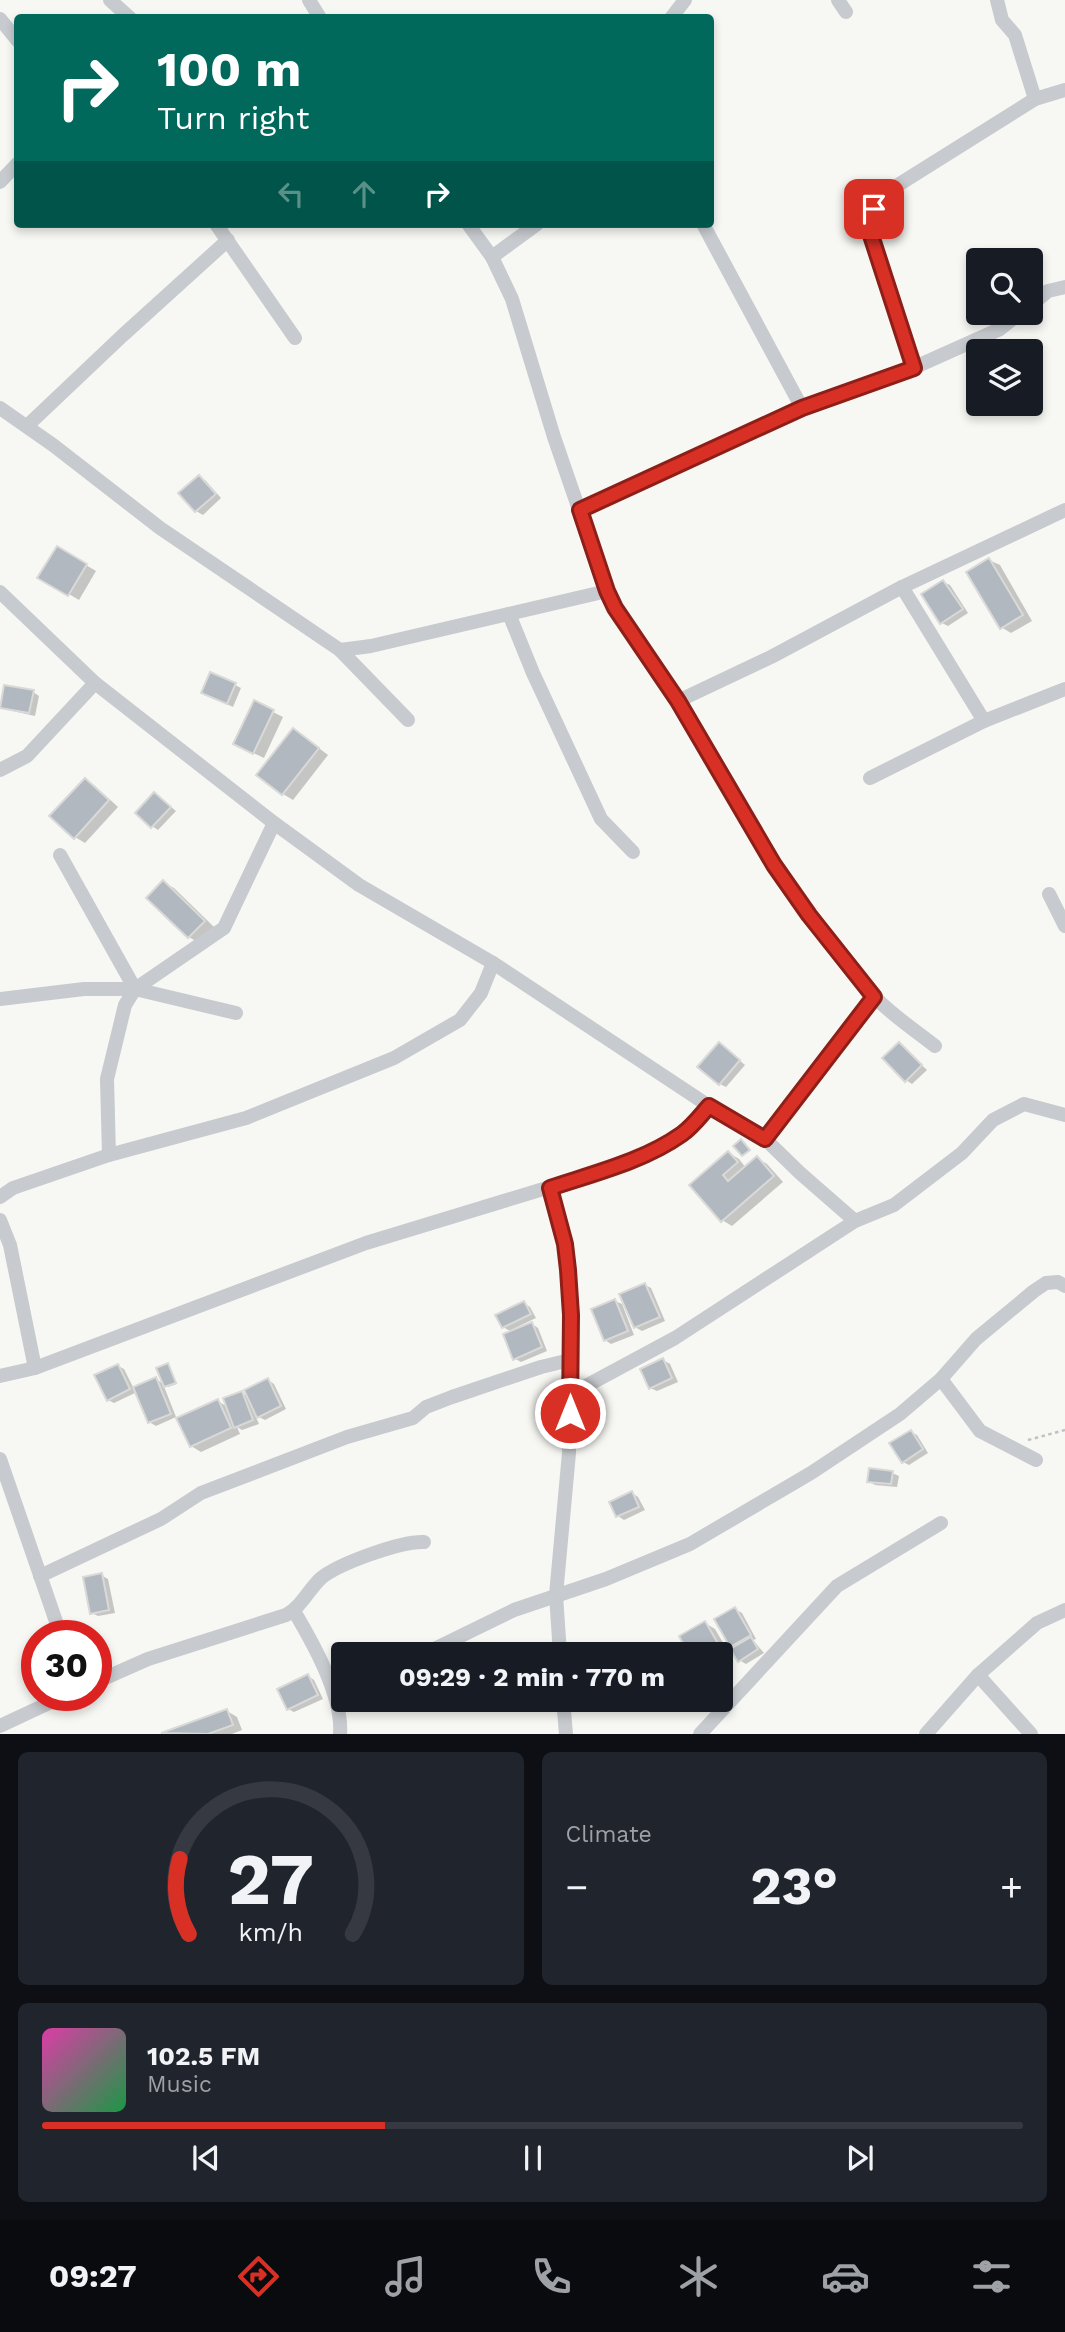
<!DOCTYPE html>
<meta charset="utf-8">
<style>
:root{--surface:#171b24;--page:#20242c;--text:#f1f3f6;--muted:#9ea1a6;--line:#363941;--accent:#d93025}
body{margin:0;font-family:"Work Sans",sans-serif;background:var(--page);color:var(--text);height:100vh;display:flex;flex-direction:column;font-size:26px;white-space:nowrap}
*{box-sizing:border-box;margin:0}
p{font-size:23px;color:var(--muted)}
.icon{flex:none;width:38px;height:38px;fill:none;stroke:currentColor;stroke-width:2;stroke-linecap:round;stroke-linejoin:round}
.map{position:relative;height:1734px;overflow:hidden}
.drawer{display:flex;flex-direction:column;gap:18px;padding:18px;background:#0d0f14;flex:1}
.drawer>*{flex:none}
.hud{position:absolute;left:14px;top:14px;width:700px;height:214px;border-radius:7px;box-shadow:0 4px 10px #0003;background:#00695c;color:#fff;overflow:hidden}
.buttons{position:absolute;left:966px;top:248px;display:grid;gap:14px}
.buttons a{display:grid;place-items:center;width:77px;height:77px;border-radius:7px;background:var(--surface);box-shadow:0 4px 10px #0003;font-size:35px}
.speed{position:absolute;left:21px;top:1620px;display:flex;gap:14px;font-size:35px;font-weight:700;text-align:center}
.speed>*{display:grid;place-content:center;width:91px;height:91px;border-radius:50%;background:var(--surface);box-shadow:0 4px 10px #0003;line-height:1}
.speed .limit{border:10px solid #d22;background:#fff;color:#111}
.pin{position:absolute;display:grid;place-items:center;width:60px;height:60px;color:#fff;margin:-30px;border-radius:14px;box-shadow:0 4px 10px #0006}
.me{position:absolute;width:77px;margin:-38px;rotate:0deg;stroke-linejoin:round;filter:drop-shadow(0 0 5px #0008)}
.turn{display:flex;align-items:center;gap:24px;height:147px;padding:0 28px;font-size:32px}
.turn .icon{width:91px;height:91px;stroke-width:2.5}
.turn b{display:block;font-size:49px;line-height:60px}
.lanes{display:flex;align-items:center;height:66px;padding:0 28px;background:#0003;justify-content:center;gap:35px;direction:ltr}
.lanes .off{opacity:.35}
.big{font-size:52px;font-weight:700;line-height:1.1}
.drawer .tile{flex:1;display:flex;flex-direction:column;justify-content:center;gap:10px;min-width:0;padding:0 24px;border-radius:10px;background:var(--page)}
.drawer .dial{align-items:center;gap:0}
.dial svg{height:182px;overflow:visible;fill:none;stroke:var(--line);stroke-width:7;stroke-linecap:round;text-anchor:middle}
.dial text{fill:var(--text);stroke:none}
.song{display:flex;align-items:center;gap:21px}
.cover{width:84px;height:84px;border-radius:10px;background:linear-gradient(135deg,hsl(320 70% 55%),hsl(140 70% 35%))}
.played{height:7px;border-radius:4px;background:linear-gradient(90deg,var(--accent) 35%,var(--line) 35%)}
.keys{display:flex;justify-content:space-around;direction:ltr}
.heat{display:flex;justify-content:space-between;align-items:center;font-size:38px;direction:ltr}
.drawer .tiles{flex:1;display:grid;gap:18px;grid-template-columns:1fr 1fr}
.tile:last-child{grid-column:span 2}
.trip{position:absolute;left:331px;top:1642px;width:402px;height:70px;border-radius:7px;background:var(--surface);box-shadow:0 4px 10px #0003;font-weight:700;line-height:70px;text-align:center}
.tab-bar{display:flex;height:112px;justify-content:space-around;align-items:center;background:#090b0e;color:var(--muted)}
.tab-bar .icon{width:49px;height:49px}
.tab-bar .current{color:var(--accent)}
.tab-bar b{font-size:32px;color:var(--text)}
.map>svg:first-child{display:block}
.shadow{fill:#0003}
.building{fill:#b1b8bf;stroke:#d9d9d7;stroke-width:2}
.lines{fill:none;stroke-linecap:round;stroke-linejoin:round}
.path{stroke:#c0c2c5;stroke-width:2.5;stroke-dasharray:3.5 3.5;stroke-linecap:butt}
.minor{stroke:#c7cace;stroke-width:14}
.route-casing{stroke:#8d1f18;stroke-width:18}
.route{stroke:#d93025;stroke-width:12}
</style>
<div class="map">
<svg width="1065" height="1734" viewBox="0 0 1065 1734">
<rect width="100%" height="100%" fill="#f7f8f4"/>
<g class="shadow">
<path d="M200,477L206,481L221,498L203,515L196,511L181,494Z"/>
<path d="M57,548L96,571L79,600L40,577Z"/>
<path d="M989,560L1000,565L1032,621L1011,633L1001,627Z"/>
<path d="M943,582L950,585L968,613L948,626L942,623Z"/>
<path d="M235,685L241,688L233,707L210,696Z"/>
<path d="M33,692L39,696L35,716L8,710L2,707Z"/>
<path d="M255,703L283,717L264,758L245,749Z"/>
<path d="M303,736L328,755L293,800L283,794Z"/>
<path d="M85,780L95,786L118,807L85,843L75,837Z"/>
<path d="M155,794L176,811L158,830L152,826Z"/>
<path d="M164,883L174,888L214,927L199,943L189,937Z"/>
<path d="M899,1044L927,1070L912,1084L906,1080Z"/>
<path d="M725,1048L745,1065L726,1087L720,1084Z"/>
<path d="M729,1153L739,1159L746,1168L757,1158L767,1164L783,1182L732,1226L722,1220L692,1185Z"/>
<path d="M645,1285L651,1288L665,1321L642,1331L635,1327Z"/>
<path d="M615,1301L622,1304L634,1335L611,1344L605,1340Z"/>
<path d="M524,1303L530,1307L536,1318L515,1328L517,1331L532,1324L538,1328L547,1351L521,1362L514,1358L512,1332L503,1327Z"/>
<path d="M663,1360L670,1364L678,1382L657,1391L650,1388Z"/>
<path d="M168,1365L177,1384L168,1387L163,1384L176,1417L156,1426L149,1422L137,1392L114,1403L108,1400L118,1366L124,1369L134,1389L156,1379L165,1385Z"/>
<path d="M268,1380L274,1384L286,1409L265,1420L255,1415L259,1424L242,1430L237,1427L240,1434L201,1452L191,1446L218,1401L229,1408L242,1393L249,1397Z"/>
<path d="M911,1432L917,1435L928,1453L909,1465L903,1462Z"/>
<path d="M892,1473L899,1476L897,1487L875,1485L869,1481Z"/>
<path d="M632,1493L638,1497L645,1510L624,1520L618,1516Z"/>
<path d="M101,1575L108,1579L115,1613L98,1616L92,1613Z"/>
<path d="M735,1609L742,1613L756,1639L753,1640L764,1653L746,1664L739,1660L736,1648L731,1645Z"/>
<path d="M705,1623L715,1629L733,1660L721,1667V1654Z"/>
<path d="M308,1676L314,1680L323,1699L294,1712L288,1709Z"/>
<path d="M227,1711L237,1717L242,1730L232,1734H165Z"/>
</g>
<g class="building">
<path d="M199,475L216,494L195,512L178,493Z"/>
<path d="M57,546L87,564L68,596L37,578Z"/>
<path d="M989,558L1023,615L1000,629L966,572Z"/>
<path d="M943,580L963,609L940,624L921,594Z"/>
<path d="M210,672L236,683L227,704L201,693Z"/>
<path d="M4,685L34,690L29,713L0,708Z"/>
<path d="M254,700L274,710L253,754L233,744Z"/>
<path d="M293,728L319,748L282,795L256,775Z"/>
<path d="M85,778L109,800L74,839L49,816Z"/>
<path d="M154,792L171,807L151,828L135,813Z"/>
<path d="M163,880L205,921L188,938L146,898Z"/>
<path d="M719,1042L740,1060L719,1085L697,1067Z"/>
<path d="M899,1042L922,1065L905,1082L882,1058Z"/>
<path d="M741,1139L750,1150L742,1156L733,1146Z"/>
<path d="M728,1151L738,1162L723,1175L728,1181L757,1156L774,1176L721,1222L689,1185Z"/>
<path d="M645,1283L660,1317L634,1328L619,1294Z"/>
<path d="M615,1299L628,1331L604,1341L591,1309Z"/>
<path d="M524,1301L531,1314L502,1328L495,1315Z"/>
<path d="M532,1322L542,1347L513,1360L503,1334Z"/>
<path d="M663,1358L672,1378L649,1389L640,1369Z"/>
<path d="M168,1363L176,1383L164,1387L156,1368Z"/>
<path d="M118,1364L130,1389L107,1401L94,1375Z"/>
<path d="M156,1377L171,1414L148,1423L133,1387Z"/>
<path d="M268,1378L281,1406L257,1418L244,1390Z"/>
<path d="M242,1391L253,1420L234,1428L223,1398Z"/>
<path d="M218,1399L231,1428L190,1447L176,1418Z"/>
<path d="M911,1430L923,1449L902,1463L889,1443Z"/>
<path d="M869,1468L893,1471L891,1484L867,1482Z"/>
<path d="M632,1491L639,1507L616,1517L609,1502Z"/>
<path d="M102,1573L109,1610L90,1614L83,1577Z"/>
<path d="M735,1607L751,1635L730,1647L714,1619Z"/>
<path d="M705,1621L724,1654L721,1656V1654H689L679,1636Z"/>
<path d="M751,1637L758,1649L738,1662L730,1649Z"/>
<path d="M308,1674L318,1695L287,1710L277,1689Z"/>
<path d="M227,1709L233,1725L208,1734L161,1733Z"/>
</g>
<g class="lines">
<path class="path" d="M1028,1440L1065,1430"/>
<g class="minor">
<path d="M110,0L130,18"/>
<path d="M309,0L320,18"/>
<path d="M838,0L846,12"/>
<path d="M997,0L1002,20L1015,35L1035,99"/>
<path d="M671,18L685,0"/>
<path d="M0,19L18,41"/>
<path d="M0,182L18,163"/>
<path d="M216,224L295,338"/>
<path d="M468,224L492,257L512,299L554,437L607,591C626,631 656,665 679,702C740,802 793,908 873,995C890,1014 915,1030 935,1046"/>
<path d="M703,224L802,408"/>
<path d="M492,257L537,224"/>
<path d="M1031,305L1048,291L1065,287"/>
<path d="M913,368L867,223L882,195L1035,99L1065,90"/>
<path d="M0,408L53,445L160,528L340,650L408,720"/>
<path d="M27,426L122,336L228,240"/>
<path d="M580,510L802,408L913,368L1000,329L1020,313"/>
<path d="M902,587L984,721"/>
<path d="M0,592L95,683L274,823L359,885L493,963L709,1106L765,1139L800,1173L855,1221"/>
<path d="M509,614L533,673L601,819L633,852"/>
<path d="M340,650L371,646L607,591"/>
<path d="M678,701L771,657L902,587L1065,510"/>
<path d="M0,770L27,756L95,683"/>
<path d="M870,778L984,721L1065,689"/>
<path d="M60,855L135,989"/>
<path d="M1049,894L1065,926"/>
<path d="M0,999L84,989H135L236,1013"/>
<path d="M765,1139L874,997"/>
<path d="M109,1155L107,1079L125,1005L135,989L224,928L274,823"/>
<path d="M550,1188L565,1244L571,1315L569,1453L556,1595L560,1654"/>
<path d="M0,1197L13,1188L109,1155L246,1118L394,1058L460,1020L481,993L493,963"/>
<path d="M0,1220L10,1245L35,1368"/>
<path d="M0,1376L35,1368L366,1243L609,1169L657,1150L685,1132L709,1106"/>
<path d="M941,1379L980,1431L1036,1460"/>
<path d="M571,1394L675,1338L855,1221L894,1205L962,1153L993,1120L1024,1104L1065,1115"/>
<path d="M0,1459L61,1636"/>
<path d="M40,1576L161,1519L201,1493L347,1437L413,1418L426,1407L452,1397L541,1367L570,1360"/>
<path d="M294,1611C313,1643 343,1696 340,1734"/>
<path d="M424,1654L514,1610L606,1579L690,1544L811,1473L900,1414L941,1379L976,1339L1034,1291L1046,1283L1058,1282L1065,1286"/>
<path d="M978,1675L1031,1734"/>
<path d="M96,1682L148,1659L286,1615C301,1607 308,1591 320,1579C337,1564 401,1541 424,1542"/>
<path d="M563,1699L566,1734"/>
<path d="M0,1726L64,1696"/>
<path d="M700,1734L837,1586L941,1523"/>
<path d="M926,1734L978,1675L1037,1623L1065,1610"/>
</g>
</g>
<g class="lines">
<g class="route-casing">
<path id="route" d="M570,1413L571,1315L568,1270L565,1244L550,1188C595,1173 644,1161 682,1134C693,1126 701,1115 709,1106L765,1139L874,997L809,915L774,865L678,701L615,608L607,591L580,510L802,408L914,368L867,223L874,209"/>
</g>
<use href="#route" class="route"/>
</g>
</svg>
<div class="buttons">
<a><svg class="icon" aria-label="search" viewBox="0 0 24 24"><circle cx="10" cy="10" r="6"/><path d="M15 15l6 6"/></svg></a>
<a><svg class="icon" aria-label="layers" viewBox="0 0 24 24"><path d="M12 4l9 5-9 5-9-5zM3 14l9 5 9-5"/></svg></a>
</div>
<div class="speed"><div class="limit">30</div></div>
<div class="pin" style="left:874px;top:209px;background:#d93025"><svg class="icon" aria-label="arrive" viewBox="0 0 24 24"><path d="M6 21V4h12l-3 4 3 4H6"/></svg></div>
<svg class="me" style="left:570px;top:1413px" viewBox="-20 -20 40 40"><circle r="17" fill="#d93025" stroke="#fff" stroke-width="3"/><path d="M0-11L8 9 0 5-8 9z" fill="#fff"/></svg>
<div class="trip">09:29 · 2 min · 770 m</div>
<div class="hud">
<div class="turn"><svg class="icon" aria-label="right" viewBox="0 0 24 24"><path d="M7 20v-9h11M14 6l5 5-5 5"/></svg><div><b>100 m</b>Turn right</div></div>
<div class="lanes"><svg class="icon off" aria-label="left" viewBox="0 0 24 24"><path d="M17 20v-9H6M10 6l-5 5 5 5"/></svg><svg class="icon off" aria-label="ahead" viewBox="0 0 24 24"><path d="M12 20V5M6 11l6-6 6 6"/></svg><svg class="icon" aria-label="right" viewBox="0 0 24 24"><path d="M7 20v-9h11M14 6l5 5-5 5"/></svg></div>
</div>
</div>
<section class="drawer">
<div class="tiles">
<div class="tile dial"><svg viewBox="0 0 100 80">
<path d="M14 69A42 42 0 1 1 86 69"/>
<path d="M14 69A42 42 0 0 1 10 36" stroke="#d93025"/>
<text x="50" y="56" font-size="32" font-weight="700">27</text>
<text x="50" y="72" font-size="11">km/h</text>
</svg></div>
<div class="tile"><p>Climate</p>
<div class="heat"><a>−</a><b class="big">23°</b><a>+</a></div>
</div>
<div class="tile">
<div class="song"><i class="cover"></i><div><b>102.5 FM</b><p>Music</p></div></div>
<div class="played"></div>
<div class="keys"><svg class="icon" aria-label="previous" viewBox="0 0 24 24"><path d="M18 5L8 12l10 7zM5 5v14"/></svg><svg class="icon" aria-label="pause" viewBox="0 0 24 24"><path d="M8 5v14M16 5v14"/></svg><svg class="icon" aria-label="next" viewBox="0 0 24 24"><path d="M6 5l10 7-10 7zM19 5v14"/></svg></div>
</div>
</div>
</section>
<nav class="tab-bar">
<b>09:27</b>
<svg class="icon current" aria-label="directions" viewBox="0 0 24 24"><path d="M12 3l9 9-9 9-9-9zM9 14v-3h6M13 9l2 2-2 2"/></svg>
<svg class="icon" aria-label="music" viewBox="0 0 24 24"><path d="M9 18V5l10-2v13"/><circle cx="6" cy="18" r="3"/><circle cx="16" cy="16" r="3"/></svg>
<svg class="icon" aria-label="phone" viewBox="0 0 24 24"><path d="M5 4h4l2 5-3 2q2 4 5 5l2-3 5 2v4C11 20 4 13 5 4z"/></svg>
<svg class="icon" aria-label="climate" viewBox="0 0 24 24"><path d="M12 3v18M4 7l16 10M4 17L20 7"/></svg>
<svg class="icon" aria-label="car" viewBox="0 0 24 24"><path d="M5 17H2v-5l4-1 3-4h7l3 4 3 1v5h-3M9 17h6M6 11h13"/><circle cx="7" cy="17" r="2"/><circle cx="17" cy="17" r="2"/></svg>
<svg class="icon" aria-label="filters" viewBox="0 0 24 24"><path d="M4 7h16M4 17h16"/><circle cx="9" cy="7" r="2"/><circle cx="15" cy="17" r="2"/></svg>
</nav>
